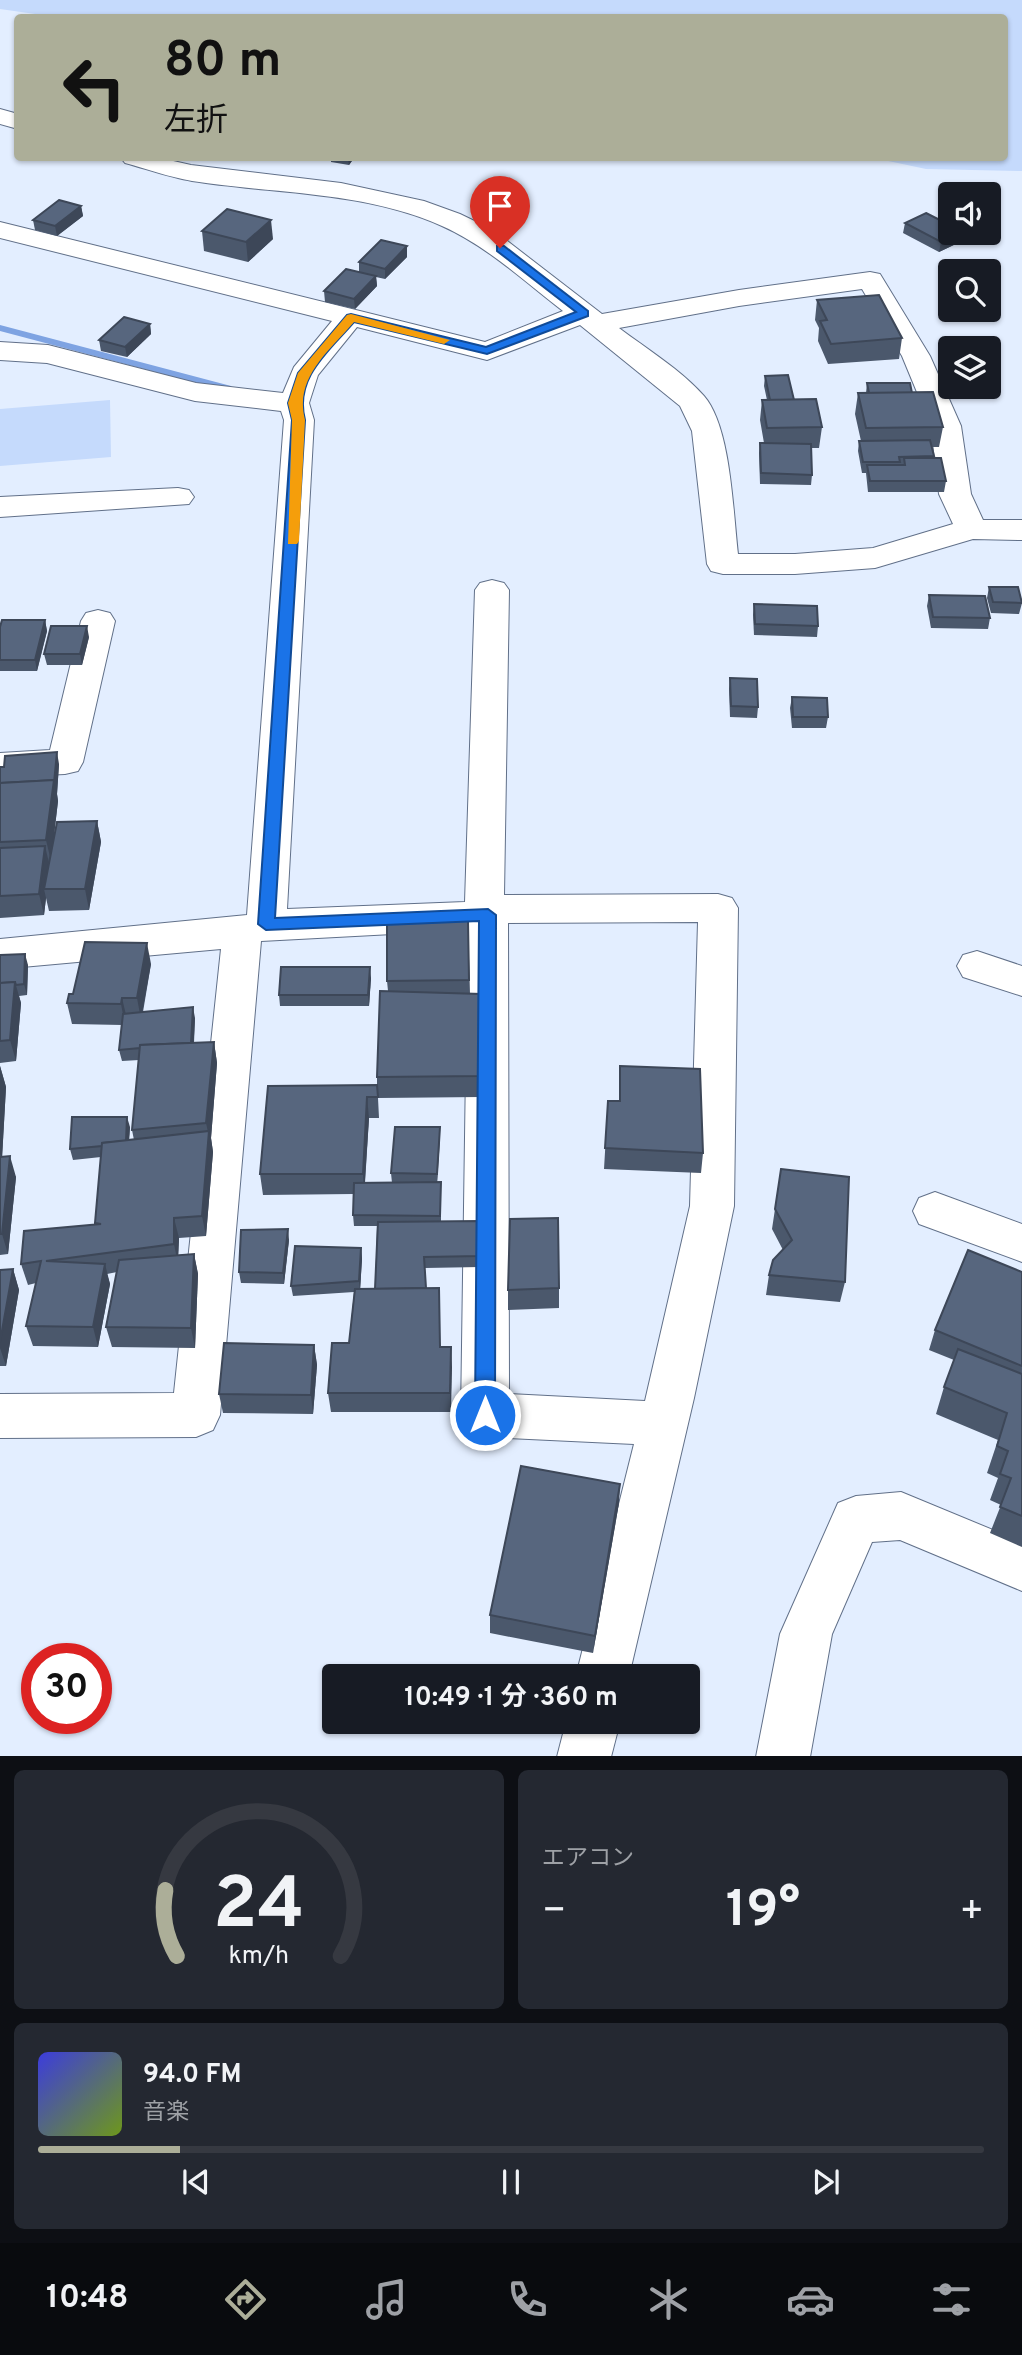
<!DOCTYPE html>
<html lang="ja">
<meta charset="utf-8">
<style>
:root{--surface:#171b24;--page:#242831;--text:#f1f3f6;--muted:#9ea1a6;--line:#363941;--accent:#acae98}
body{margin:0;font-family:Overpass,"Noto Sans JP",sans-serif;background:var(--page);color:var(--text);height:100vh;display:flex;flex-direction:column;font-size:26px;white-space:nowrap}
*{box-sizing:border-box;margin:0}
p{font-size:23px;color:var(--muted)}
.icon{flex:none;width:38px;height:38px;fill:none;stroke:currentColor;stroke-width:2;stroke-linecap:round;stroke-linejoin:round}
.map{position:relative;height:1756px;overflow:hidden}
.panel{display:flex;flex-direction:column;gap:14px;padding:14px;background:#0d0f14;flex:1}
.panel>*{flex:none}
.hud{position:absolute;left:14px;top:14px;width:994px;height:147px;border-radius:7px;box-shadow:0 2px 5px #0004;background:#acae98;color:#111;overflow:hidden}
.buttons{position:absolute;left:938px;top:182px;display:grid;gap:14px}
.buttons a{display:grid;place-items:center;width:63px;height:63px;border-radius:7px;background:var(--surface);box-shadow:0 2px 5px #0004;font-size:35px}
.speed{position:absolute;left:21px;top:1643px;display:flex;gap:14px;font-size:35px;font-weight:700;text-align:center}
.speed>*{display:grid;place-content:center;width:91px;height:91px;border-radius:50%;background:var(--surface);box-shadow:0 2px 5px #0004;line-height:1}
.speed .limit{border:10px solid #d22;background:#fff;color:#111}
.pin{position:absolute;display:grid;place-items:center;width:60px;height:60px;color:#fff;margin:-72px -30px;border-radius:50% 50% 50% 0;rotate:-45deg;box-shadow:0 0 7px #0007}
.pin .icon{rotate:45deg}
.me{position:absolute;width:77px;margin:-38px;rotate:0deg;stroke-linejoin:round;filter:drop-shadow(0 0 5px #0008)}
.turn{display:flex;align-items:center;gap:24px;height:147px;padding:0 35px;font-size:32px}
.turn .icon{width:91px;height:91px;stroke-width:2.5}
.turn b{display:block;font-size:49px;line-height:60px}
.big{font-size:52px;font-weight:700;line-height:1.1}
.panel .tile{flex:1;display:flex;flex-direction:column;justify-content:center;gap:10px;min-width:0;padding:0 24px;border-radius:10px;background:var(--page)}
.panel .dial{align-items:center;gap:0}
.dial svg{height:182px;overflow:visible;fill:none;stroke:var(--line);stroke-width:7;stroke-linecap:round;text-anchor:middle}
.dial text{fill:var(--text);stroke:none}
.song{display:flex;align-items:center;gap:21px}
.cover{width:84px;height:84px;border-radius:10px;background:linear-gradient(135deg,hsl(240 70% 55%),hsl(80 70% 35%))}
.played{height:7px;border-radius:4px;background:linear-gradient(90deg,var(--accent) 15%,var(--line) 15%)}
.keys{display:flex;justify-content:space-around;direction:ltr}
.heat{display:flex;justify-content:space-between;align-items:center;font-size:38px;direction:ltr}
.panel .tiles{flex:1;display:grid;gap:14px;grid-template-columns:1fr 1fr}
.tile:last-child{grid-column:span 2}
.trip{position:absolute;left:322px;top:1664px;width:378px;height:70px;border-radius:7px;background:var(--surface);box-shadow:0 2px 5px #0004;font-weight:700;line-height:70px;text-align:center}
.tabs{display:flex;height:112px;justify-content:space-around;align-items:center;background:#090b0e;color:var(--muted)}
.tabs .icon{width:49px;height:49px}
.tabs .selected{color:var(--accent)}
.tabs b{font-size:32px;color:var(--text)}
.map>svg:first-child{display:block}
.green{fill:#c5dafc}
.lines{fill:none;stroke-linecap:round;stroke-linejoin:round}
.stream{fill:#7ea3e2;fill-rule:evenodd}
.street-casing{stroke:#617089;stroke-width:2}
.street{fill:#fff;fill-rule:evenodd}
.wall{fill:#4b586c}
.shaded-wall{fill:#3d4758}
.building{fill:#57667e;stroke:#3d4758;stroke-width:2}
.route{fill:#1a73e8;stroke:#114b97;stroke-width:2}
.slow{fill:#f59e0b}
</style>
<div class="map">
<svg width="1022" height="1757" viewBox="0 0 1022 1757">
<rect width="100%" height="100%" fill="#e3eeff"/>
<g class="green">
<path d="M0,0H1022V171L926,169L874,158H1004V18H63L0,9Z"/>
<path d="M110,400L111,457L0,466V409Z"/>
</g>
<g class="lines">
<path class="stream" d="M0,325L231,386L232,388L227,391L0,331Z"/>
<g class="street-casing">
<g id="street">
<path d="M0,109L18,114V129L0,124Z"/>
<path d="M121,158H160L191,165L341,183L424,201L460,214L493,230L602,314L739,290L870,272L880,274L930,356L961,426L971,494L983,520H1022V540L973,539L875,568L795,574H723L711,571L707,564L692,431L680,406L580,325L487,360L357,327L318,375L309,403L314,420L287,909L465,902L475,590L480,583L492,580L504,583L509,590L504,895L718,894L732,898L738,908L734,1206L694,1398L629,1676H576L634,1444L485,1437L468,1430L461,1415L468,930L261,941L220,1415L213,1430L196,1437L0,1438V1394L174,1393L221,949L0,969V939L247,915L284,420L281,411L195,401L47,363L0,360V342L48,345L196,383L283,393L294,367L332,321L0,238V222L485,342L563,311C524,281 487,246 442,226C364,191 275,194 192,181C169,177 147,169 125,163ZM862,289L902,356L931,426L939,494L953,524L873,548L795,554H738C733,512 731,427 704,396C681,370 647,349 619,328L739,306ZM698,922L690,1206L645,1401L509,1394L508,923Z"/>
<path d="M178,488L189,490L194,497L189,504L0,517V497Z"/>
<path d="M98,610L110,613L115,621L83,762L78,771L65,774L0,777V753L50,750L81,621L86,613Z"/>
<path d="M977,951L1022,966V996L963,977L957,966L963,955Z"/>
<path d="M935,1192L1022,1224V1262L919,1224L913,1211L919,1198Z"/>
<path d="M901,1492L1022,1542V1591L900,1540L872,1542L832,1634L810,1757H756L780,1634L838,1503L856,1496Z"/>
<path d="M566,1722H620L611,1757H557Z"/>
</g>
</g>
<use href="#street" class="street"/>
</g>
<g class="wall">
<path d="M331,158H354L349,165L331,162Z"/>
<path d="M81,206L83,216L57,236L35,230L33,220Z"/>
<path d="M905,223L950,233H962L960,242L939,252L903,233Z"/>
<path d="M202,231L273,239L248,262L204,251Z"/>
<path d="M407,257L385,279L376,277L377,286L355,309L325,302L324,291L359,272V262Z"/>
<path d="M817,300L902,338L899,359L828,364L818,341L819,328L815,320Z"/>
<path d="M150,324L151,334L127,357L101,351L99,340Z"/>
<path d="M765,376L794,400L822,427L819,448H811L812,475L811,485L760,484L759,453L760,443H764L760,420L762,400H767L764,386Z"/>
<path d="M867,383L912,393L943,427L939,447H932L934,458L946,481L944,492H868L866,473H862L858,451L859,441H861L855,414L858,393H866Z"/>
<path d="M989,587L1022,603L1019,614L991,613L987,598Z"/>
<path d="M929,595L990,618L988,629L931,628L927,606Z"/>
<path d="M754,604L818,626L817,637L754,635L753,615Z"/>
<path d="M45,620L47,631L37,671H0V627Z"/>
<path d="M89,637L82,665H47L44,654Z"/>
<path d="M730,678L758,707L757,718L730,717L729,689Z"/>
<path d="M792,697L828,717L826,728H792L790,708Z"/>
<path d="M59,764L57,794L58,801L54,835L97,821L101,842L89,910L49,911L46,898L44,915L0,918V767Z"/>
<path d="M468,921L470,994L482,1015L481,1097L378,1098L379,1118H369L365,1183H392L391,1173L440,1127L437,1182H441V1221H479L480,1267L425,1268L426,1288L440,1347H451V1412H331L328,1393L349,1343L354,1292L293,1296L291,1286L361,1248L362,1259L360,1289H375L377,1226H354L353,1215V1194L263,1195L260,1174L377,1085V1077L388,991L387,981Z"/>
<path d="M0,955L28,965L27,995L19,996L21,1003L16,1061L0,1063Z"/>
<path d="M151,964L143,1012L195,1018L194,1043L214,1042L217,1063L211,1138L213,1152L206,1236L179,1238L178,1255L194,1254L198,1274L195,1348L112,1347L106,1327L117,1272L107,1274L110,1284L98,1347L33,1346L26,1326L36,1283L28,1285L21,1264L96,1225L101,1157L73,1160L70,1149L130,1127L129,1140H134L132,1130L139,1060L122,1061L119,1050L122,1025L72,1024L67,1003L73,994Z"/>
<path d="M371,978L369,1006H280L279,995Z"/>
<path d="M0,1066L6,1087L2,1157L16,1177L8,1254L0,1255Z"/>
<path d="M620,1066L703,1153L701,1173L604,1169L608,1101H619Z"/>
<path d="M781,1169L845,1282L840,1302L766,1295L769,1275L783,1250L772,1229Z"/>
<path d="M289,1240L284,1284L241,1283L239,1272Z"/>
<path d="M13,1269L19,1290L6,1366H0V1270Z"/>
<path d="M1022,1272V1547L990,1533L1001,1505L990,1500L998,1478L987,1473L998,1440L936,1414L944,1387L954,1360L929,1350L935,1330Z"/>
<path d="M559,1288V1308L508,1310V1290Z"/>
<path d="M314,1345L317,1365L313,1414L223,1413L219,1394Z"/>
<path d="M619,1503L593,1653L490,1633V1615Z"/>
</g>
<g class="shaded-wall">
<path d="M348,158H354L349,165Z"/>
<path d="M81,206L83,216L57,236L55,226Z"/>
<path d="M271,220L273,239L248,262L246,242Z"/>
<path d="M959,233H962L960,242L939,252L941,242Z"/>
<path d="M407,246V257L385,279V269Z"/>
<path d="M376,276L377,286L355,309L354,299Z"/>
<path d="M150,324L151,334L127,357L125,347Z"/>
<path d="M45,620L47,631L37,671L35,660Z"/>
<path d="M87,626L89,637L82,665L80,654Z"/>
<path d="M57,752L59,764L57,794L58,801L51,861L46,840Z"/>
<path d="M97,821L101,842L89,910L85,889Z"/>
<path d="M45,846L50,867L44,889L46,898L44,915L39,894Z"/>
<path d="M147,943L151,964L141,1019L137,998Z"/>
<path d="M25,954L28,965L27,995L24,984Z"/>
<path d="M370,967L371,978L369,1006L368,995Z"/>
<path d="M15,982L21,1003L16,1061L10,1040Z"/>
<path d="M122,998L127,1019L125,1025L121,1004Z"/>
<path d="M193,1007L195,1018L193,1055L191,1044Z"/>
<path d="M214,1042L217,1063L211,1138L213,1152L206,1236L202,1216L209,1137L206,1123Z"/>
<path d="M0,1066L6,1087L2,1159L0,1154Z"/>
<path d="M367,1097L369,1118L364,1194L363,1174Z"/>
<path d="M127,1117L130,1127L128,1154L126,1143Z"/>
<path d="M440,1127V1138L437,1185V1174Z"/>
<path d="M10,1156L16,1177L8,1254L2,1234Z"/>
<path d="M174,1218L179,1238L178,1264L174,1244Z"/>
<path d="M288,1229L289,1240L284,1284L283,1273Z"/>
<path d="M361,1248L362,1259L360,1292L359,1281Z"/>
<path d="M194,1254L198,1274L195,1348L191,1328Z"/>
<path d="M105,1264L110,1284L98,1347L93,1327Z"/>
<path d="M13,1269L19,1290L6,1366L0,1348V1342Z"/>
<path d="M314,1345L317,1365L313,1414L311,1395Z"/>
<path d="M451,1347L452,1367L451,1412L450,1393Z"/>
<path d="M620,1484L619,1503L593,1653L595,1636Z"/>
</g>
<g class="building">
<path d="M59,200L81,206L55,226L33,220Z"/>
<path d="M227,209L271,220L246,242L202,231Z"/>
<path d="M926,213L950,225V233H959L941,242L905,223Z"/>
<path d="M381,240L407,246L385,269L359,262Z"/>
<path d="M346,269L376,276L354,299L324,291Z"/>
<path d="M879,295L902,338L831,344L820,321L827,320L817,300Z"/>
<path d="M124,317L150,324L125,347L99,340Z"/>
<path d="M788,375L794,400H770L765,376Z"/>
<path d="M867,383H910L912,393H869Z"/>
<path d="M933,392L943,427L866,428L858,393Z"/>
<path d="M816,399L822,427L767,428L762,400Z"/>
<path d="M930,440L934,456L899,457L900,462H863L859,441Z"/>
<path d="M760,443L811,444L812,475L761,473Z"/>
<path d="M904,458H941L946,481H870L867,465H905Z"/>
<path d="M989,587H1018L1022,603L993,602Z"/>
<path d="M929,595L985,596L990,618L933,617Z"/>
<path d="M754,604L817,606L818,626L755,624Z"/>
<path d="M2,620H45L35,660H0V627Z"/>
<path d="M51,626H87L80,654H44Z"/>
<path d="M730,678L757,679L758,707L731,706Z"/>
<path d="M792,697L827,698L828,717H793Z"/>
<path d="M57,752L54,783V780L0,783V767H4L5,756Z"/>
<path d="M54,780L46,840L0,842V783Z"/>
<path d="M97,821L85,889H44L57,822Z"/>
<path d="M45,846L39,894L0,896V848Z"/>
<path d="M387,921H468L469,980L387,981Z"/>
<path d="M85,942L147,943L137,998H122L121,1004L67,1003L69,994H73Z"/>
<path d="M25,954L24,984L16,985L15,982L0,983V955Z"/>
<path d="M281,967H370L368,995H279Z"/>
<path d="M15,982L10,1040L0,1041V983Z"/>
<path d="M380,991L481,994V1076L377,1077Z"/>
<path d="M193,1007L191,1043L140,1045V1048L119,1050L123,1014Z"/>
<path d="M214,1042L206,1123L132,1130L140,1045Z"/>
<path d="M620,1066L700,1069L703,1153L605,1148L608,1101H620Z"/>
<path d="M377,1085L378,1097H367L363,1174H260L268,1086Z"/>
<path d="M72,1117H127L126,1141L102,1143V1146L70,1149Z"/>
<path d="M395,1127H440L437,1174L391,1173Z"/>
<path d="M209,1131L202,1216L174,1218V1244L46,1261L105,1264L93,1327L26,1326L41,1261L21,1264L24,1231L101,1224L95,1223L102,1143Z"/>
<path d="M10,1156L2,1234H0V1157Z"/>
<path d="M781,1169L849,1177L845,1282L769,1275L773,1260L792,1240L775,1209Z"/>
<path d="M441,1182L440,1216L353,1215L354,1183Z"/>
<path d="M558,1218L559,1288L508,1290L510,1219Z"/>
<path d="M479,1221L480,1256L424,1257L426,1288L375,1289L378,1222Z"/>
<path d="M288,1229L283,1273L239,1272L241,1230Z"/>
<path d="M295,1246L361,1248L359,1281L291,1286Z"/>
<path d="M968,1250L1022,1272V1366L935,1330Z"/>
<path d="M194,1254L191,1328L106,1327L119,1260Z"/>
<path d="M13,1269L0,1342V1270Z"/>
<path d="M439,1288L440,1347H451L450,1393H328L332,1343H349L355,1289Z"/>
<path d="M224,1343L314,1345L311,1395L219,1394Z"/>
<path d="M958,1349L1022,1374V1516L1000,1507L1011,1478L1000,1474L1008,1451L997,1446L1007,1413L944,1387Z"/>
<path d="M521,1466L620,1484L595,1636L490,1615Z"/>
</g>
<path class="route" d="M497,246H504L588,311V316L487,354L354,322C328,352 294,378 305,420L275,918L488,909L496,915L495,1415L493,1421L485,1424L478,1421L475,1415L479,921L266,930L258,924L292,420L288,403L298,373L347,315L351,314L486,347L576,312L497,251Z"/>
<path class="slow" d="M351,314L450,340L444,344L354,322C328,352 294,378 305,420L299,541L297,544H288L292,420L288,403L298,373L347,315Z"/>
</svg>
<div class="buttons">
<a><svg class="icon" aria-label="sound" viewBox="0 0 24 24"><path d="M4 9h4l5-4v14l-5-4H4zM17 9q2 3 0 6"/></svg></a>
<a><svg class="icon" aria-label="search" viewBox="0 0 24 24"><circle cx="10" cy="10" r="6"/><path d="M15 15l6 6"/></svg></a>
<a><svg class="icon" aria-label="layers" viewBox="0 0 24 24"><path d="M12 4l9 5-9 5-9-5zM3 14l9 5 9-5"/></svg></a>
</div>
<div class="speed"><div class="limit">30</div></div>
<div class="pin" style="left:500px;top:248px;background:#d93025"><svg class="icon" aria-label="arrive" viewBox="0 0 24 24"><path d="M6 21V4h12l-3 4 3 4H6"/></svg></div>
<svg class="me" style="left:485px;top:1415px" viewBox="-20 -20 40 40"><circle r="17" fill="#1a73e8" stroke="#fff" stroke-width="3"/><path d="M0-11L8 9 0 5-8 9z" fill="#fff"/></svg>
<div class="trip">10:49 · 1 分 · 360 m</div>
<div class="hud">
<div class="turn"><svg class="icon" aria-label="left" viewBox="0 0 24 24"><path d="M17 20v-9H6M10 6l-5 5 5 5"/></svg><div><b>80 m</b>左折</div></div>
</div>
</div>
<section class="panel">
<div class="tiles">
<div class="tile dial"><svg viewBox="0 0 100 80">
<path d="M14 69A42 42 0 1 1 86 69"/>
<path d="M14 69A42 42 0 0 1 9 40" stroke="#acae98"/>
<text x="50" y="56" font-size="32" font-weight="700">24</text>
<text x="50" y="72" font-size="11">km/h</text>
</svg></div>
<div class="tile"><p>エアコン</p>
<div class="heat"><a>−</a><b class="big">19°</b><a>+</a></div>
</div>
<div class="tile">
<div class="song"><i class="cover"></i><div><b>94.0 FM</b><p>音楽</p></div></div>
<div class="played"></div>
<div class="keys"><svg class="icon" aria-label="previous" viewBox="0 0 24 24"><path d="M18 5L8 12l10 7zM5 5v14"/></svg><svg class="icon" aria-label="pause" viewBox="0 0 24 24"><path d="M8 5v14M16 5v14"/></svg><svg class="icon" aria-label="next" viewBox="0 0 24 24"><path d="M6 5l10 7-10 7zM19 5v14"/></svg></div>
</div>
</div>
</section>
<nav class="tabs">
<b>10:48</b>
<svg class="icon selected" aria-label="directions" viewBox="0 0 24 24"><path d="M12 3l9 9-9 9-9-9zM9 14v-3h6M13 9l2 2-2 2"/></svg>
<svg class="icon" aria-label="music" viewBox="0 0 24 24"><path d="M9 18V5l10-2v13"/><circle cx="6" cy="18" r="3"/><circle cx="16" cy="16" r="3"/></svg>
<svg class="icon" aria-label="phone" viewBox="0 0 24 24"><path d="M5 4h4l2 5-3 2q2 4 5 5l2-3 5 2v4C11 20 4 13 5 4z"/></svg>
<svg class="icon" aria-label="climate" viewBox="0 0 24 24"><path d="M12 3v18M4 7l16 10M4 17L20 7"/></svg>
<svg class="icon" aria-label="car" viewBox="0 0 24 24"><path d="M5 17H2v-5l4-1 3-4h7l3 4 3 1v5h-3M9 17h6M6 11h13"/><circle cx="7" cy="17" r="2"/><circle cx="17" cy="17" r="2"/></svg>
<svg class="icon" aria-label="filters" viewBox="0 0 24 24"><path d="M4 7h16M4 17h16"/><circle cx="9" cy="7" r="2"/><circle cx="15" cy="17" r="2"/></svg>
</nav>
